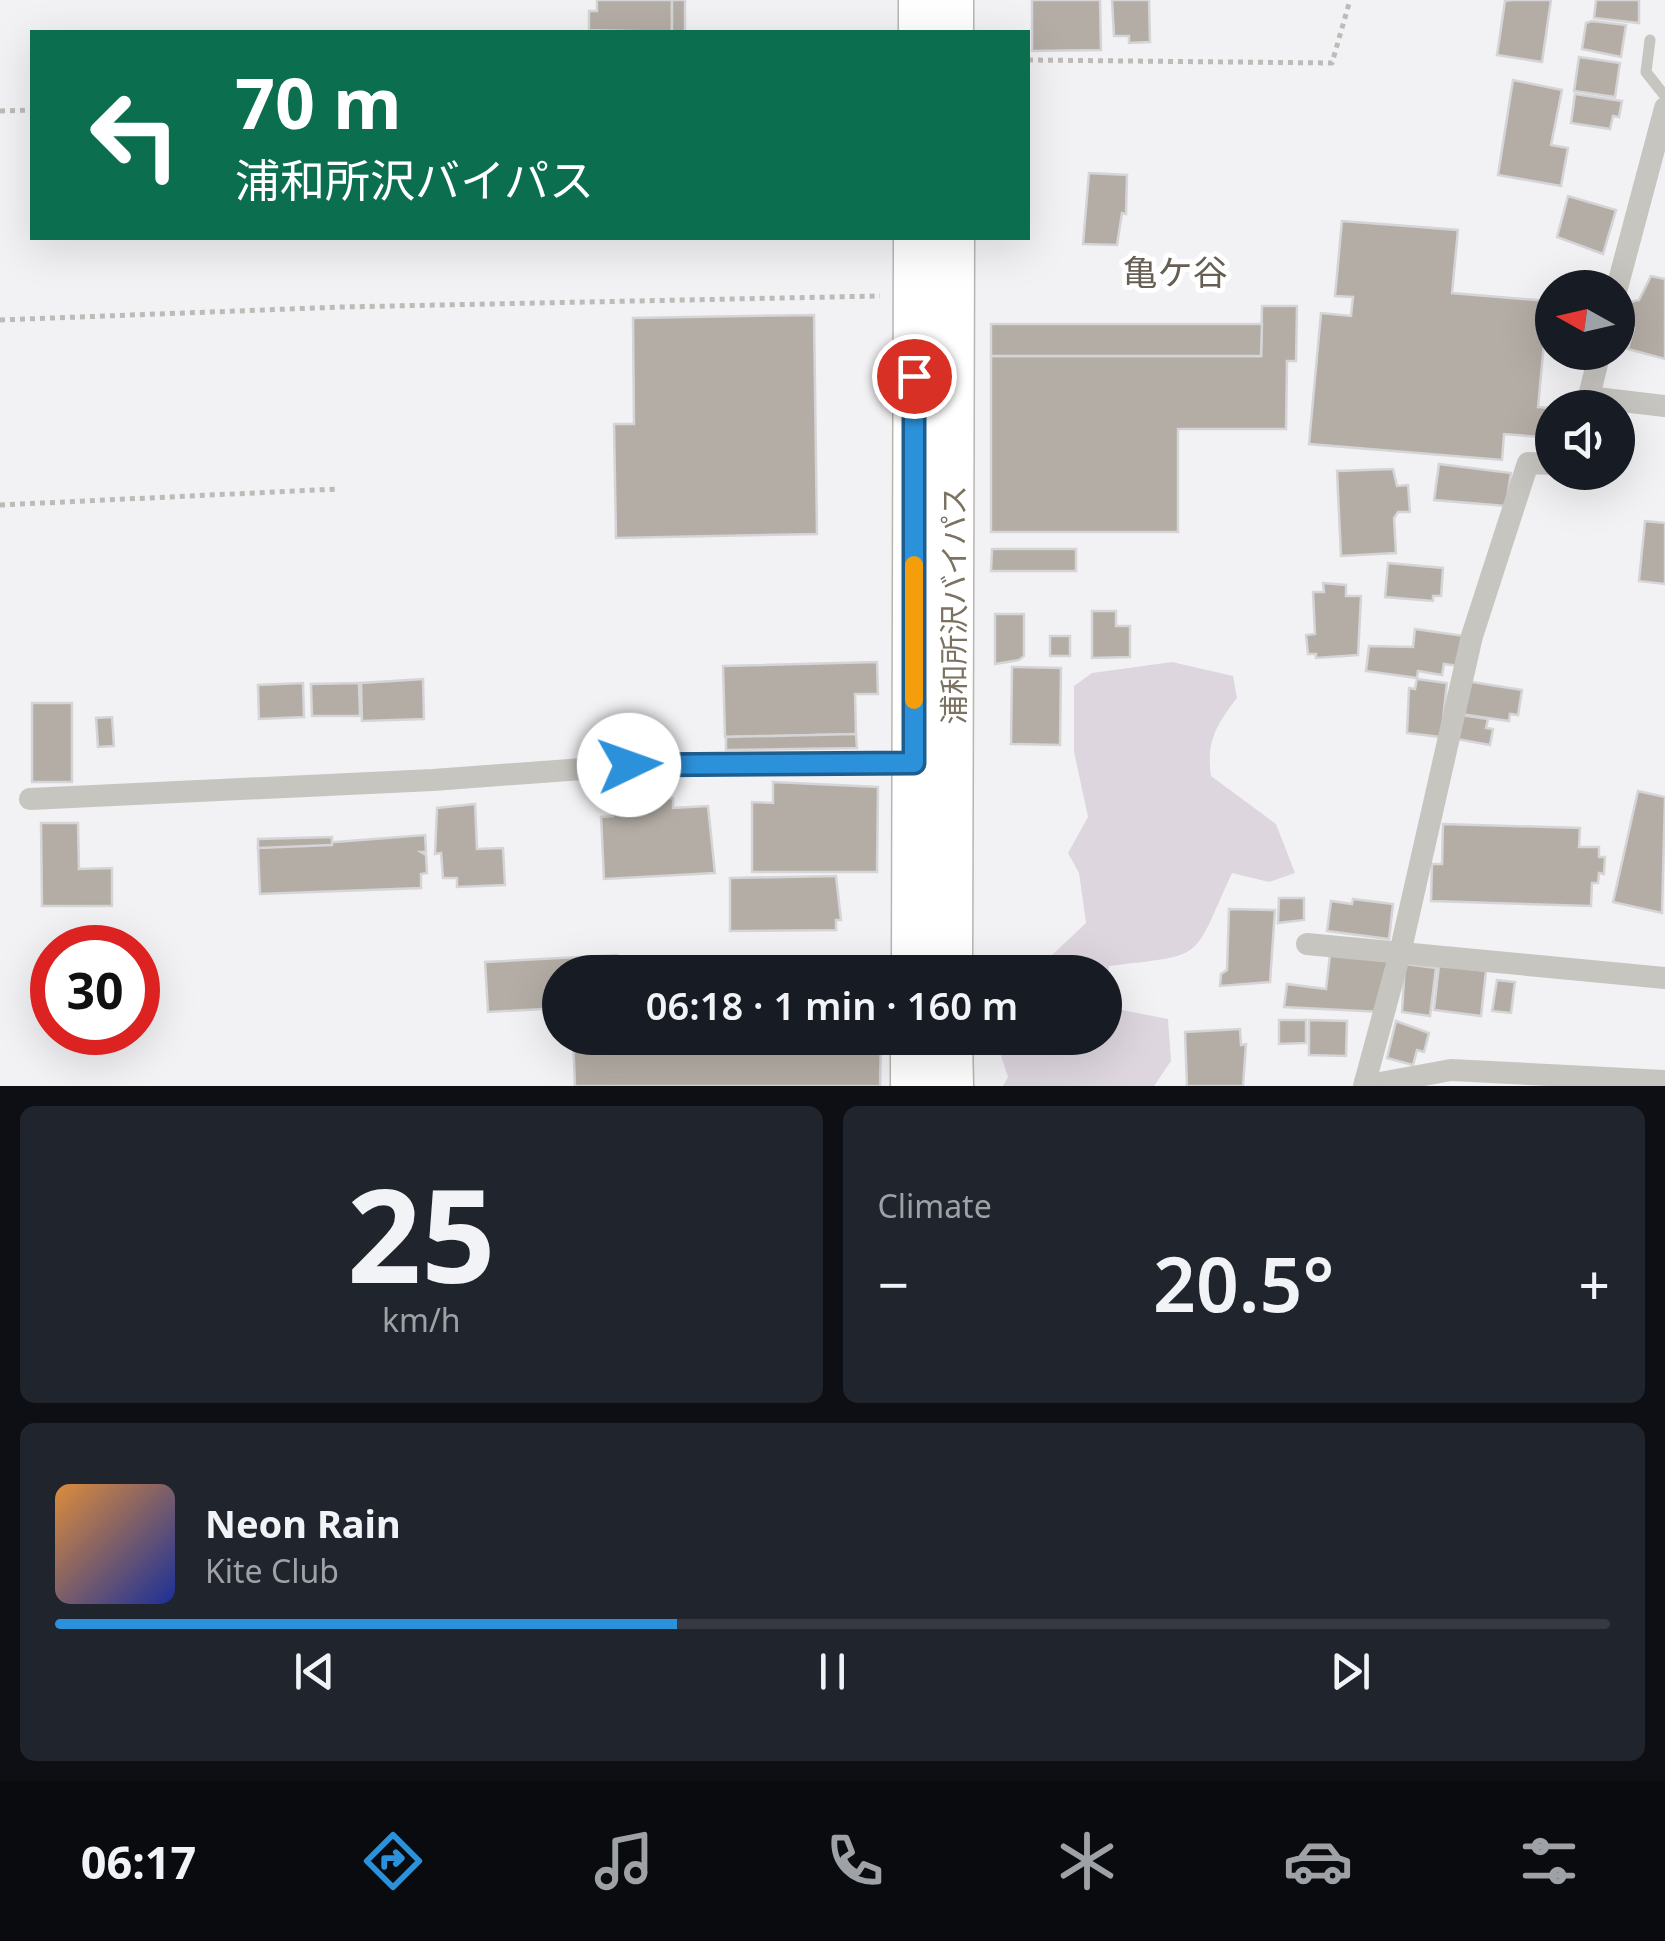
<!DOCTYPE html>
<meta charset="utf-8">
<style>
:root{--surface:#171b24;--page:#20242c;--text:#f1f3f6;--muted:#9ea1a6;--line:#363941;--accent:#2c91db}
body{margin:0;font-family:"Noto Sans","Noto Sans JP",sans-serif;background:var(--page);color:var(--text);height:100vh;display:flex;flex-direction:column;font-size:38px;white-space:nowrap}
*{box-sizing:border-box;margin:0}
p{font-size:32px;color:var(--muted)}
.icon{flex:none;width:55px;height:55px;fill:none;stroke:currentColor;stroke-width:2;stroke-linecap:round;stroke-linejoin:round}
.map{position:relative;height:1086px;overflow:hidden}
.sheet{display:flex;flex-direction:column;gap:20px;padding:20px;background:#0d0f14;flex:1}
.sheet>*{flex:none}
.guide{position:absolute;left:30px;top:30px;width:1000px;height:210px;border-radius:0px;box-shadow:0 10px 40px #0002;background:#0b6e4f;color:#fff;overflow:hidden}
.needle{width:65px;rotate:278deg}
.buttons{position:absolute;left:1535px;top:270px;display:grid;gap:20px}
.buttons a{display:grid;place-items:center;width:100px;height:100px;border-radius:50%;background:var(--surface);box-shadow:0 10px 40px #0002;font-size:50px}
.speed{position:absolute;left:30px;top:925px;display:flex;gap:20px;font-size:50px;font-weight:700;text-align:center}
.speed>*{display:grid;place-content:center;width:130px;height:130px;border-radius:50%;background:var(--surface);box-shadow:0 10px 40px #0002;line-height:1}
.speed .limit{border:15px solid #d22;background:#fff;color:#111}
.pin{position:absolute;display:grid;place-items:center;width:85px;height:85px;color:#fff;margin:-42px;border:5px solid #fff;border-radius:50%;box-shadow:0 2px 10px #0007}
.me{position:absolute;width:110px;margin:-55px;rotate:87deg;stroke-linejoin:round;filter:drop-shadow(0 0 8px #0008)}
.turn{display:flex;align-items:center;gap:35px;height:210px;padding:0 40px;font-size:45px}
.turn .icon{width:130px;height:130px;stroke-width:2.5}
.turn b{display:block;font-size:70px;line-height:85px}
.big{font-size:75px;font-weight:600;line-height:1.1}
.sheet .card{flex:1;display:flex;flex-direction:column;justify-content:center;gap:15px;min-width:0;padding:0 35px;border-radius:15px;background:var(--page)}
.sheet .dial{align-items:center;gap:0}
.dial b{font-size:130px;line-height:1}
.song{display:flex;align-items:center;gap:30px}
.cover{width:120px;height:120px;border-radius:15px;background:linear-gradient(135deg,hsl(30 70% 55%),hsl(230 70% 35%))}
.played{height:10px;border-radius:5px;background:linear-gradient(90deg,var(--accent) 40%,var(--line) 40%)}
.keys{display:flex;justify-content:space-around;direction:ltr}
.heat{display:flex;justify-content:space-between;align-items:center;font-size:55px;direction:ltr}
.sheet .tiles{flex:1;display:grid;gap:20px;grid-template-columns:1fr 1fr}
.card:last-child{grid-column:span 2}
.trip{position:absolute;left:542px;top:955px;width:580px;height:100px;border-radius:50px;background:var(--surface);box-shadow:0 10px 40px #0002;font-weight:600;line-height:100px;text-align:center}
.menu{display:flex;height:160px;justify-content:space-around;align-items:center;background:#090b0e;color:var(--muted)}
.menu .icon{width:70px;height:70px}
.menu .selected{color:var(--accent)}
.menu b{font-size:45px;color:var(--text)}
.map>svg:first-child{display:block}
.green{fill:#ddd6df}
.building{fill:#b3ada5;stroke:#d5d4d6;stroke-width:2.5}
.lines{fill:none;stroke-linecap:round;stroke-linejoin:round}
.highway-casing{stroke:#b8b5b1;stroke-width:45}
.path{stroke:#bdbbb8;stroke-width:5;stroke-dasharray:5 5;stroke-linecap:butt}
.lane{stroke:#c7c5c0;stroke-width:11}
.street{stroke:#c7c5c0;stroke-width:22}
.highway{stroke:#fff;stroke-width:42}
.route-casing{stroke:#1d5e8e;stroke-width:25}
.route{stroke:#2c91db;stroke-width:18}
.slow{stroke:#f59e0b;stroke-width:18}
.labels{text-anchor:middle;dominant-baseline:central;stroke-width:10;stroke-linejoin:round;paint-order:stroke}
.street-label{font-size:30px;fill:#7b7261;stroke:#fff}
.quarter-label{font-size:35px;fill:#675f53;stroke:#fff}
</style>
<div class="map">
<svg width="1665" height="1086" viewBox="0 0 1665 1086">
<rect width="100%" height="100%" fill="#f2f2f5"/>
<path class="green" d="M1172,662L1233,676L1237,698C1216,725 1206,742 1211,776L1276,824L1295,873L1269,882L1232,873C1191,962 1208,954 1109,966L1107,985L1112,1008L1168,1019L1171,1061L1154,1086H1003L1008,1077L995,1038H1105V972H1034L1086,923L1079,873L1068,853L1088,817L1074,752V686L1092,673Z"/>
<g class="building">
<path d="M597,0H672V32L589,30V11H597Z"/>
<rect x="672" y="0" width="13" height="32"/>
<path d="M1032,0H1100L1101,50L1032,51Z"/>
<path d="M1112,0H1149L1150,42L1129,43V36H1114Z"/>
<path d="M1512,0H1551L1542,62L1497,55L1505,1Z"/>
<path d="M1596,0H1639V23L1594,18Z"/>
<path d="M1592,21L1626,25L1621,57L1582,49L1586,23Z"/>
<path d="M1579,57L1620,63L1615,97L1574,91Z"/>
<path d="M1513,80L1562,90L1551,145L1568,148L1561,186L1498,175Z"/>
<path d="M1575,94L1622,101L1619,117L1613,116L1610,129L1571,123Z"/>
<path d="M1089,173L1127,175L1126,214L1122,213L1117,245L1083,244Z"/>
<path d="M1568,196L1616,210L1603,254L1557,237Z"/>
<path d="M1342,221L1458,230L1452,293L1548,301L1538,407L1552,408V438L1504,434L1502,460L1309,444L1321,313L1351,316L1353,297L1335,296Z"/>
<path d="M1651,276L1665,279V359L1628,349L1634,328L1624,325L1630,302L1639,300Z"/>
<path d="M1262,306H1297L1296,361H1287L1286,429H1178V532H991V356H1261Z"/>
<path d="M814,315L817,534L616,538L614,424H634L633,318Z"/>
<path d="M991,324H1262L1261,356H991Z"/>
<path d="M1439,464L1511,473L1506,506L1434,500Z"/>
<path d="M1393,469L1397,486L1408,485L1410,512H1398L1394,518L1396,553L1341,556L1337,471Z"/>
<path d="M1645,521L1665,523V584L1639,581Z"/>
<path d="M992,549H1076V571H991Z"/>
<path d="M1388,563L1443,568L1441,596H1433V601L1385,597Z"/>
<path d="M1323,583L1346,585V596H1361L1358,655L1316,658V654H1308L1306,635L1315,634L1313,592H1324Z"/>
<path d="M1092,611H1116V626H1130V657L1092,658Z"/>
<path d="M995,614H1024V656L1019,660L995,664Z"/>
<path d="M1415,629L1464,636L1459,666L1444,664L1442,675L1418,671L1417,678L1366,671L1369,646L1413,647Z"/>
<rect x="1050" y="636" width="20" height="20"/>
<path d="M877,662L878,694H855L856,734L725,737L723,666Z"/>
<path d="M1012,667L1061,668L1060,745L1011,744Z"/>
<path d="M423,679L424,719L362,721L361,683Z"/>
<path d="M1417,679L1447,683L1441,737L1407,733L1409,688L1415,689Z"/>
<path d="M1466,681L1522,690L1518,715L1510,714L1509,721L1460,714Z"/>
<path d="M303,683L304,717L259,719L258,685Z"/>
<path d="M359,683L360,716H312L311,684Z"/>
<rect x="32" y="703" width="40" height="79"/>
<path d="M1461,715L1488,719L1486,728L1493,729L1490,745L1457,739Z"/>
<path d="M112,717L114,746L98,747L96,718Z"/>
<path d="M856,734L857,748L726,750V737Z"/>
<path d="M773,782L878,787L877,872H752V802L773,803Z"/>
<path d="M1638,791L1665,797L1662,913L1613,902Z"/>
<path d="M673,798V808L708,806L715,873L604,879L601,817L613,816L612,808L629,807L628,800Z"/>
<path d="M475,804L477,849L503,848L505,885L457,887V878H443L441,853L435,854L437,808Z"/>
<path d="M41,823H78L79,869L112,868V906H42Z"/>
<path d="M1443,824L1580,828L1579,847H1599V857H1605L1604,874L1599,873L1598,883H1592L1591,906L1431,901L1432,864H1442Z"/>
<path d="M425,835L426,852H421L426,855L427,873L421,874V888L260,894L258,848Z"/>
<path d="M332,837V845L258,848V839Z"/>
<path d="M836,876L841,920H836V930L730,931V878Z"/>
<path d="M1279,898H1304V920L1278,923Z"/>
<path d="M1353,899L1393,904L1389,939L1327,931L1331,901L1352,904Z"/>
<path d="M1229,909L1275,910L1270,982L1220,986L1221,974L1227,970Z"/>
<path d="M617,955V972H560V1008L488,1012L485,962Z"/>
<path d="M1330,955L1388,961L1382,1012L1284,1007L1287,984L1326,989Z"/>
<path d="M1405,964L1436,968L1430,1016L1402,1012Z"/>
<path d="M1439,965L1486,971L1481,1016L1434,1010Z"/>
<path d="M1497,980L1515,982L1511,1013L1492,1011Z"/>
<path d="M1279,1020H1306V1043L1279,1044Z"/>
<path d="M1309,1020L1347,1021L1346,1056L1309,1055Z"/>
<path d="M1396,1021L1429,1033L1424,1052L1417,1050L1413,1065L1387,1058Z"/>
<path d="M1240,1029L1241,1045L1246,1044L1243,1086H1187L1185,1032Z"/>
<path d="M573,1038H881L880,1086H575Z"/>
</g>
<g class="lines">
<g class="highway-casing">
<g id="highway">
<path d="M920,32V0"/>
<path d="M952,32V0"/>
<path d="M913,972L915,238"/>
<path d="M951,972L953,238"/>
<path d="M951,1038L952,1086"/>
<path d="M912,1086V1038"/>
</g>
</g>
<g class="path">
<path d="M1028,60L1332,63L1350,0"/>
<path d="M0,111L32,110"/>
<path d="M0,320L342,307L880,296"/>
<path d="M0,505L338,489"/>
</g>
<path class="lane" d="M1650,40L1646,72L1665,96"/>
<g class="street">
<path d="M1617,288L1665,108"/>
<path d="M1588,397L1665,406"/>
<path d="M1586,408L1600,352"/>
<path d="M30,799L433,780L664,763H915"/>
<path d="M1307,944L1665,978"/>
<path d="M1365,1082L1380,1083L1451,1070L1665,1081"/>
<path d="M1364,1086L1400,953L1472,636L1528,463L1552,464"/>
</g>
<use href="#highway" class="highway"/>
</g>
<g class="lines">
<g class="route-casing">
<path id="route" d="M629,765L914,763V376"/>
</g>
<use href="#route" class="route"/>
<path class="slow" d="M914,565V700"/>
</g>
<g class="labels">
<g class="street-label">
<text transform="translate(953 605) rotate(-90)">浦和所沢バイパス</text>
</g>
<g class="quarter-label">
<text x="1175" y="271">亀ケ谷</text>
</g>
</g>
</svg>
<div class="buttons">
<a><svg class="needle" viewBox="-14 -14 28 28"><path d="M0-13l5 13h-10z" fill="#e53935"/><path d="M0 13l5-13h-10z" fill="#9ea1a6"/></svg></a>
<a><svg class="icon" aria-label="sound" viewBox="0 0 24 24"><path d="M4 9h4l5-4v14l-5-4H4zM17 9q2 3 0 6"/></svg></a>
</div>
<div class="speed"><div class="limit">30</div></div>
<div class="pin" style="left:914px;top:376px;background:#d93025"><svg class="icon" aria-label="arrive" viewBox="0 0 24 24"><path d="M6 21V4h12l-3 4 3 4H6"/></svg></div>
<svg class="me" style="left:629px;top:765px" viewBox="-20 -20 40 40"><circle r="19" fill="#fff"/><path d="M0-13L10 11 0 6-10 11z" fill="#2c91db"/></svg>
<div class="trip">06:18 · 1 min · 160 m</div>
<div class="guide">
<div class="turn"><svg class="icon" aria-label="left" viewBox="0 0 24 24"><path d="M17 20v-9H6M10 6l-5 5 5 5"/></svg><div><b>70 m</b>浦和所沢バイパス</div></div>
</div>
</div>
<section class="sheet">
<div class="tiles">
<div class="card dial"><b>25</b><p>km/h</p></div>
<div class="card"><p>Climate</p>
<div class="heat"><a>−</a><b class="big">20.5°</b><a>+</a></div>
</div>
<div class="card">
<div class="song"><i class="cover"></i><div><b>Neon Rain</b><p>Kite Club</p></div></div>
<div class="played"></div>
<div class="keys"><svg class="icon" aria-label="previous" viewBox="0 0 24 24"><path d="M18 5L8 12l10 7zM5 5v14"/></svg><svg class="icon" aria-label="pause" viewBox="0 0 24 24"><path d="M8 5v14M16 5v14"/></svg><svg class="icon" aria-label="next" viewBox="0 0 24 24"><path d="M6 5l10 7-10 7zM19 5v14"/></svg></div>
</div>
</div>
</section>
<nav class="menu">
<b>06:17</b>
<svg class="icon selected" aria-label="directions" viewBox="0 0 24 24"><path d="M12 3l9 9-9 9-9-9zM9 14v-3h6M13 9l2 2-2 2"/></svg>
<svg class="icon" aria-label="music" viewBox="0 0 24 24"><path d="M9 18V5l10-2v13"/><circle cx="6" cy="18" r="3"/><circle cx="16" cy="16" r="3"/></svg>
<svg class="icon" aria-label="phone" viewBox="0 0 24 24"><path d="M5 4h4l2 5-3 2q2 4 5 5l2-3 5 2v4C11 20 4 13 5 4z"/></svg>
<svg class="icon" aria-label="climate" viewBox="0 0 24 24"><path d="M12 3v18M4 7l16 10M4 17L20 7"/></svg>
<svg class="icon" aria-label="car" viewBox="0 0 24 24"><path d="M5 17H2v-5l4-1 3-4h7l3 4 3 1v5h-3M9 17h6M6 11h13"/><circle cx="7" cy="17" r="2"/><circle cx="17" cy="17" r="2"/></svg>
<svg class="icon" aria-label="filters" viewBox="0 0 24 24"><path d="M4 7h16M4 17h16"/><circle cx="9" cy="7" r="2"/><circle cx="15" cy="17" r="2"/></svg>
</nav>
